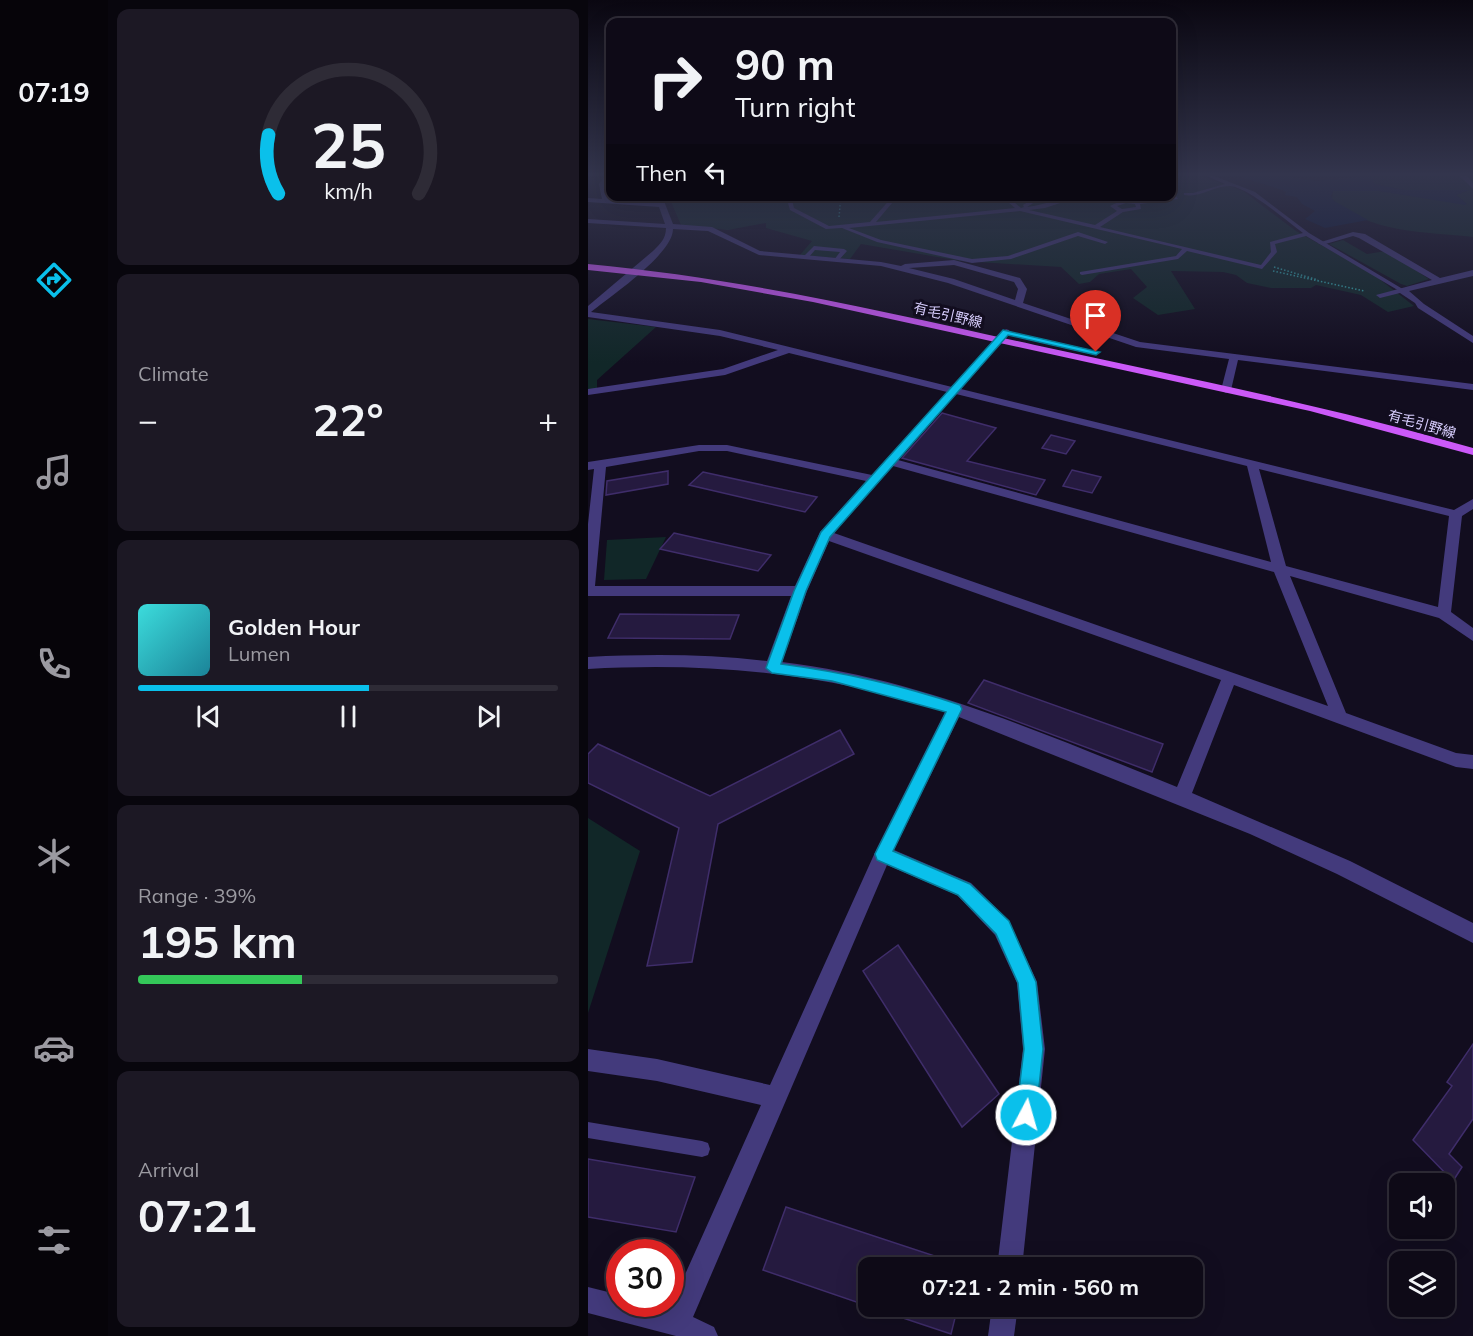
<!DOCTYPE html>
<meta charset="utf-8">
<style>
:root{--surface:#0e0a17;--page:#1c1824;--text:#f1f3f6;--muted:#9b9aa1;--line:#2e2b36;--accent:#0ac0eb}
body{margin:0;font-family:Mulish,"Noto Sans JP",sans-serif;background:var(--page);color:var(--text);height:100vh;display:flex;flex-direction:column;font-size:22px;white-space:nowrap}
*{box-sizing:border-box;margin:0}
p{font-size:20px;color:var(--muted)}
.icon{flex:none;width:33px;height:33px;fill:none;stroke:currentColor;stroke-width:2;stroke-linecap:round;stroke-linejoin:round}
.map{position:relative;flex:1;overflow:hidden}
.details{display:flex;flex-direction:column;gap:9px;padding:9px;background:#08060d;width:480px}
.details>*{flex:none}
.top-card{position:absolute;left:18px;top:18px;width:570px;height:183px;border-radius:12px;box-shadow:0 6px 24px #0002,0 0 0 2px var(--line);background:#0e0a17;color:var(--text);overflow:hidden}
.controls{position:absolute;left:801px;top:1173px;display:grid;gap:12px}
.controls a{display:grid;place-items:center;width:66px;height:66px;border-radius:12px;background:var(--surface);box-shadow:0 6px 24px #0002,0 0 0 2px var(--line);font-size:30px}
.speed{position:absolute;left:18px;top:1239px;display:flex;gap:12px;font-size:30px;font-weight:700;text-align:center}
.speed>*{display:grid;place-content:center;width:78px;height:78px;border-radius:50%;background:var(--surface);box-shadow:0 6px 24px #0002,0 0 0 2px var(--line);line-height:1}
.speed .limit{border:9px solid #d22;background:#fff;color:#111}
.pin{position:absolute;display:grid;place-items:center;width:51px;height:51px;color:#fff;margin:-62px -26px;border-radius:50% 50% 50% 0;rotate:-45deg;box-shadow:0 0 6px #0007}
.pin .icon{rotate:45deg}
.me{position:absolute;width:66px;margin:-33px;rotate:6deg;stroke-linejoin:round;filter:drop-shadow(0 0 4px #0008)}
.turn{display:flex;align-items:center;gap:21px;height:126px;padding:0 30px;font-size:27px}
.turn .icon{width:78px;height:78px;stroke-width:2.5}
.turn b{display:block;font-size:42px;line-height:51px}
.then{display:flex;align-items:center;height:57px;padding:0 30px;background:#0003;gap:12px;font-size:22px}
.big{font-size:45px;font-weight:700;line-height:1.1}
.details .card{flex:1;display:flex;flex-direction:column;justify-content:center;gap:9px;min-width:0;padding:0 21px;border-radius:12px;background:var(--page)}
.details .dial{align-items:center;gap:0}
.dial svg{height:156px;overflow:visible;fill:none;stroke:var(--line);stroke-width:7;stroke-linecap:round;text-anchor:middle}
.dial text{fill:var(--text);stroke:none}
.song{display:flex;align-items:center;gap:18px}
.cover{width:72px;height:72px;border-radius:9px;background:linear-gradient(135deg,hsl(180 70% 55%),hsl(190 70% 35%))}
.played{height:6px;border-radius:3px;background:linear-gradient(90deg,var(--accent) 55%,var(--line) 55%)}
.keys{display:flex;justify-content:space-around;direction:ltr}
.heat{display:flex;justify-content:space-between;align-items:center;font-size:33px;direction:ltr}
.charge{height:9px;border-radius:4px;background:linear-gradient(90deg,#34c759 39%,var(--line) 0)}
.trip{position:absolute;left:270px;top:1257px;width:345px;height:60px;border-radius:12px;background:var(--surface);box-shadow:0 6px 24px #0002,0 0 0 2px var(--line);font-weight:700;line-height:60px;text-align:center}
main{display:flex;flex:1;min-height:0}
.dock{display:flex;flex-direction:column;width:108px;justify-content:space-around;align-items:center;background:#060409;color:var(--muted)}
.dock .icon{width:42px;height:42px}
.dock .current{color:var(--accent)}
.dock b{font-size:27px;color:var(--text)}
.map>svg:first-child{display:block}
.green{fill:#112728}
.water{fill:#0b183a}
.building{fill:#251a3f;stroke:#3f2d6a;stroke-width:1.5}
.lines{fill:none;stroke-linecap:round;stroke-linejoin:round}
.path{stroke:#33a7ab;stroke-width:1.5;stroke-dasharray:1.5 2;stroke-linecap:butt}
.lane{fill:#433a7c;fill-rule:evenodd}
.street{fill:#433a7c;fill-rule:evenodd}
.primary{fill:#cb59f8;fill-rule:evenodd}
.route{fill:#0ac0eb;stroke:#067d99;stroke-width:1.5}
.labels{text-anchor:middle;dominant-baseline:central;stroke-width:6;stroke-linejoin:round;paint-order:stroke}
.far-street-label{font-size:14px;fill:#d7cdfd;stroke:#120d1f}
</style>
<main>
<nav class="dock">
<b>07:19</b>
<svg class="icon current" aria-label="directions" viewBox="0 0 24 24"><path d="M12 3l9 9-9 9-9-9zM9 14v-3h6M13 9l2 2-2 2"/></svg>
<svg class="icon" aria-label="music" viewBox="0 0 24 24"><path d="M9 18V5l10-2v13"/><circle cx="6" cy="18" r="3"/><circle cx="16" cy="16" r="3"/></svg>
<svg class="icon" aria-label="phone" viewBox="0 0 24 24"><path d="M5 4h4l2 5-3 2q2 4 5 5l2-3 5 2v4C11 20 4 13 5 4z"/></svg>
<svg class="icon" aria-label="climate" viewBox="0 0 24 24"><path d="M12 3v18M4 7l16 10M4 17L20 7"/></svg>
<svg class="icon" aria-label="car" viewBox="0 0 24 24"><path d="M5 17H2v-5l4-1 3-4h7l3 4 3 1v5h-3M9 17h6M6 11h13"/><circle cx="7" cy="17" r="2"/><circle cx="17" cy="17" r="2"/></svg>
<svg class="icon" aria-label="filters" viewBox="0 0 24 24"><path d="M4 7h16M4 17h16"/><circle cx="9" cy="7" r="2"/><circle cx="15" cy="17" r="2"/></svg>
</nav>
<section class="details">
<div class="card dial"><svg viewBox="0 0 100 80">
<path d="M14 69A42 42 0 1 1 86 69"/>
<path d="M14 69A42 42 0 0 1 9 39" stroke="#0ac0eb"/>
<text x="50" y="56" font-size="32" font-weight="700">25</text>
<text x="50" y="72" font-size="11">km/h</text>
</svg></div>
<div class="card"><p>Climate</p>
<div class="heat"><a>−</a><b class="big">22°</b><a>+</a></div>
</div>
<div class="card">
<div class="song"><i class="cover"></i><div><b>Golden Hour</b><p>Lumen</p></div></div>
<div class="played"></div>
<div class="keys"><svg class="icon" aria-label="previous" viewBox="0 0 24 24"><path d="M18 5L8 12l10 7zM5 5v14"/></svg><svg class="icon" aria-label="pause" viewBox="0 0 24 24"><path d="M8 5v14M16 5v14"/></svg><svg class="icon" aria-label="next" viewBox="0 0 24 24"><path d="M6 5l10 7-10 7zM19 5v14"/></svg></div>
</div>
<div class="card"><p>Range · 39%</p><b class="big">195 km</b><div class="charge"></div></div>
<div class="card"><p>Arrival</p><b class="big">07:21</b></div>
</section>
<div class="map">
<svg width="885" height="1336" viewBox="0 0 885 1336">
<rect width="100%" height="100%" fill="#120d1f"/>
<g class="green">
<path d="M584,176H613L655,191L708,231L785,274L826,306L800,312L773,295L728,285L723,288H683L659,283L648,275L635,272L583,271L607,309L570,315L545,298L559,287L543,269L511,274L502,282L491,284L473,267L373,261L273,244L262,259L212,255L224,241L178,228V223L140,230L93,225L81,197L584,196Z"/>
<path d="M781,176H885V237C839,232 779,233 744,199L745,191H791L879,204L868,195L879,191L816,190L787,184Z"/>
<path d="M755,240L779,254L798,251L841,279L819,286L813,284L741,244Z"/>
<path d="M0,319L68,327L9,380V389L0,390Z"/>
<path d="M78,537L58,579L16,580L19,540Z"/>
<path d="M0,818L52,851L0,1013Z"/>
</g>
<path class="water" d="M649,176H695L728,181L781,176L787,184L816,190H881L868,195L879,204L877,205L791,191H745L743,196L746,201L780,220L737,228L717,219L727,211L714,204L709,197L697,195L698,192C688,187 661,180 649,176Z"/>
<g class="building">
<path d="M354,413L408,428L379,461L457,480L448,495L314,458Z"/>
<path d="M463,435L487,441L478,454L454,448Z"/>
<path d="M484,470L513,477L504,493L475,486Z"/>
<path d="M80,471V484L18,495L19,481Z"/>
<path d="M115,472L229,497L217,512L101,485Z"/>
<path d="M86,533L183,555L170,571L72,549Z"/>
<path d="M32,614L151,615L142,639L20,638Z"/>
<path d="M396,680L575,744L564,772L380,703Z"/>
<path d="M252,730L266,754L130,824L104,962L59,966L91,828L0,783V754L10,744L122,796Z"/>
<path d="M310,945L411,1094L374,1127L275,971Z"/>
<path d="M885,1044V1119L861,1154L874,1167L865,1181L825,1140L864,1086L859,1082Z"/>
<path d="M0,1159L107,1177L88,1232L0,1217Z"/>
<path d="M198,1207L374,1265V1268H280V1306L175,1270Z"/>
<path d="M289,1306H370L363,1334L288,1309Z"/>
</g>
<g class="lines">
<g class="path">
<path d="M251,217L253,196"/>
<path d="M686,267L730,280"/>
<path d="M685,271L776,291"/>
</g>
<g class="lane">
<path d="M619,176H626L667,192L721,233L818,291L813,292L718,236L687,244L689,252L674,269L599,251L590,259L494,275L492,274V272L588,256L594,249L432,211L261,228L293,240L384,259L420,256L490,232L520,242L517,244L490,236L423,259L384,263L289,242L254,228L238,229L202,210L198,196H203L206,208L241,226L282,222L305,196H310L288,222L427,208L413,196H419L433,208L436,207L435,205L450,196H456L439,207C457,205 475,196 493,196L457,208L441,210L507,225L529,211L522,206L537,199L549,201L588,196L590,199L552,204L553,209L535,212L512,227L673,265L683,252L682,242L715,233C700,222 659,186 641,186C625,186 613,198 596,195V193H605L637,184ZM538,203L547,204L548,207L534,209L529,206Z"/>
<path d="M226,246L256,249L259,251L249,262L246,260L252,252L227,250L220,258H216V256Z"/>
<path d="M0,1122L114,1141L120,1143L122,1149L120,1155L114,1157L0,1138Z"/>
</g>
<g class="street">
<path d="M17,176H22L18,184L21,199L69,203L67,196H74L85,224L124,227L172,251L293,262L313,266L317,264L366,260L432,278L439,289L435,303L552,342L885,384V390L650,360L643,390L638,393L633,390L641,359L548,347L360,283L293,266L171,255L120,231L85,229C85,254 23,296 3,312L132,330L364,387L418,329L421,330V334L373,389L866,510L885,499V509L874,516L863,612L885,628V641L851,618L702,576L758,713L868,753L885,755V769L868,767L646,685L604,793L762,861L885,923V943L749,874L662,834L371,717L306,850L383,883L421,921L449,982L457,1049L434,1268H409L435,1049L429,983L407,935L369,895L299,865L105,1317L126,1327L130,1336H88L0,1313V1287L32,1295V1304H63L82,1308L173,1105L69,1081L0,1071V1049L69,1059L182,1085L289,848L357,712C241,673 122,662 0,669V657C60,654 119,654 179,661L203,596H0V524L6,469L0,470V462L111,445H139L284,475L359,392L201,353L137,375L0,395V389L135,369L190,350L132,336L0,317V306L65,251C72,244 78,239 78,228L0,223V219L77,224L71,207L0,202V198L14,199L11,184ZM366,265L426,282L430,289L427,300L366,279L321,268ZM368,394L659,466L683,562L310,460ZM111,451H139L278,481L232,532L207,586H7L18,467ZM305,466L686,572L740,706L246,533ZM671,469L861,516L850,607L698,566ZM241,541L633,680L589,787C462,736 331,678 194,662L219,591Z"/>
<path d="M872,176H879L885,183V189Z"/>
<path d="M765,232L777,234L852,278L885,270V276L821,291L836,304L885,336V343L830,308L827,303L812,293L792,298L788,295L844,280L771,238L765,236L734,245L730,243Z"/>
<path d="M404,1306H430L426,1336H400Z"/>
</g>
<path class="primary" d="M0,264C152,278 298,312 447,345C594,377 741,406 885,448V455L722,411L225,302L113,282L0,270Z"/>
</g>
<linearGradient id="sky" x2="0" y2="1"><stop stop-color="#0a0711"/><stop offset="0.48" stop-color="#33354d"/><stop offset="1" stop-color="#33354d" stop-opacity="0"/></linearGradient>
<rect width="885" height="363" fill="url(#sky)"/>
<path class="route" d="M415,330L512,352L508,355L420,335L242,537L218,591L193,664C254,672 313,685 372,705L374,709L305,851L382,884L421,921L448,982L455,1049L448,1115L446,1122L438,1125L431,1122L428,1115L436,1049L430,983L408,934L370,895L289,860L287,854L358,712L244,681L184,673L178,668L206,591L233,532Z"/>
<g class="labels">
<g class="far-street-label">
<text transform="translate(360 315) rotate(13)">有毛引野線</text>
<text transform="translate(834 424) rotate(16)">有毛引野線</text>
</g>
</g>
</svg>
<div class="controls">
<a><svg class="icon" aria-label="sound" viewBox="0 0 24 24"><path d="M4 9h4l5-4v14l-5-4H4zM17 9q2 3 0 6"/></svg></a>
<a><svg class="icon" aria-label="layers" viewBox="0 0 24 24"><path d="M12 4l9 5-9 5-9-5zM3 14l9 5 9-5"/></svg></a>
</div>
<div class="speed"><div class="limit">30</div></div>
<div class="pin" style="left:508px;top:352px;background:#d93025"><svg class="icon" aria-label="arrive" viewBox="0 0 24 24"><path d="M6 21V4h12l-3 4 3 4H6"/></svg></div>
<svg class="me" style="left:438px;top:1115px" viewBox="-20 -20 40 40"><circle r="17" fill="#0ac0eb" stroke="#fff" stroke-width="3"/><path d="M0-11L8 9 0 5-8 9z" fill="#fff"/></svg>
<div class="trip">07:21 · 2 min · 560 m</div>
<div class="top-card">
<div class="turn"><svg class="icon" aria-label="right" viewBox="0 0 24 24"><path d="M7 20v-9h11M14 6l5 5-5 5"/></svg><div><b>90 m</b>Turn right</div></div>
<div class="then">Then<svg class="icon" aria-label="left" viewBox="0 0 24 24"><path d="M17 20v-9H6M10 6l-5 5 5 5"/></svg></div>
</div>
</div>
</main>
